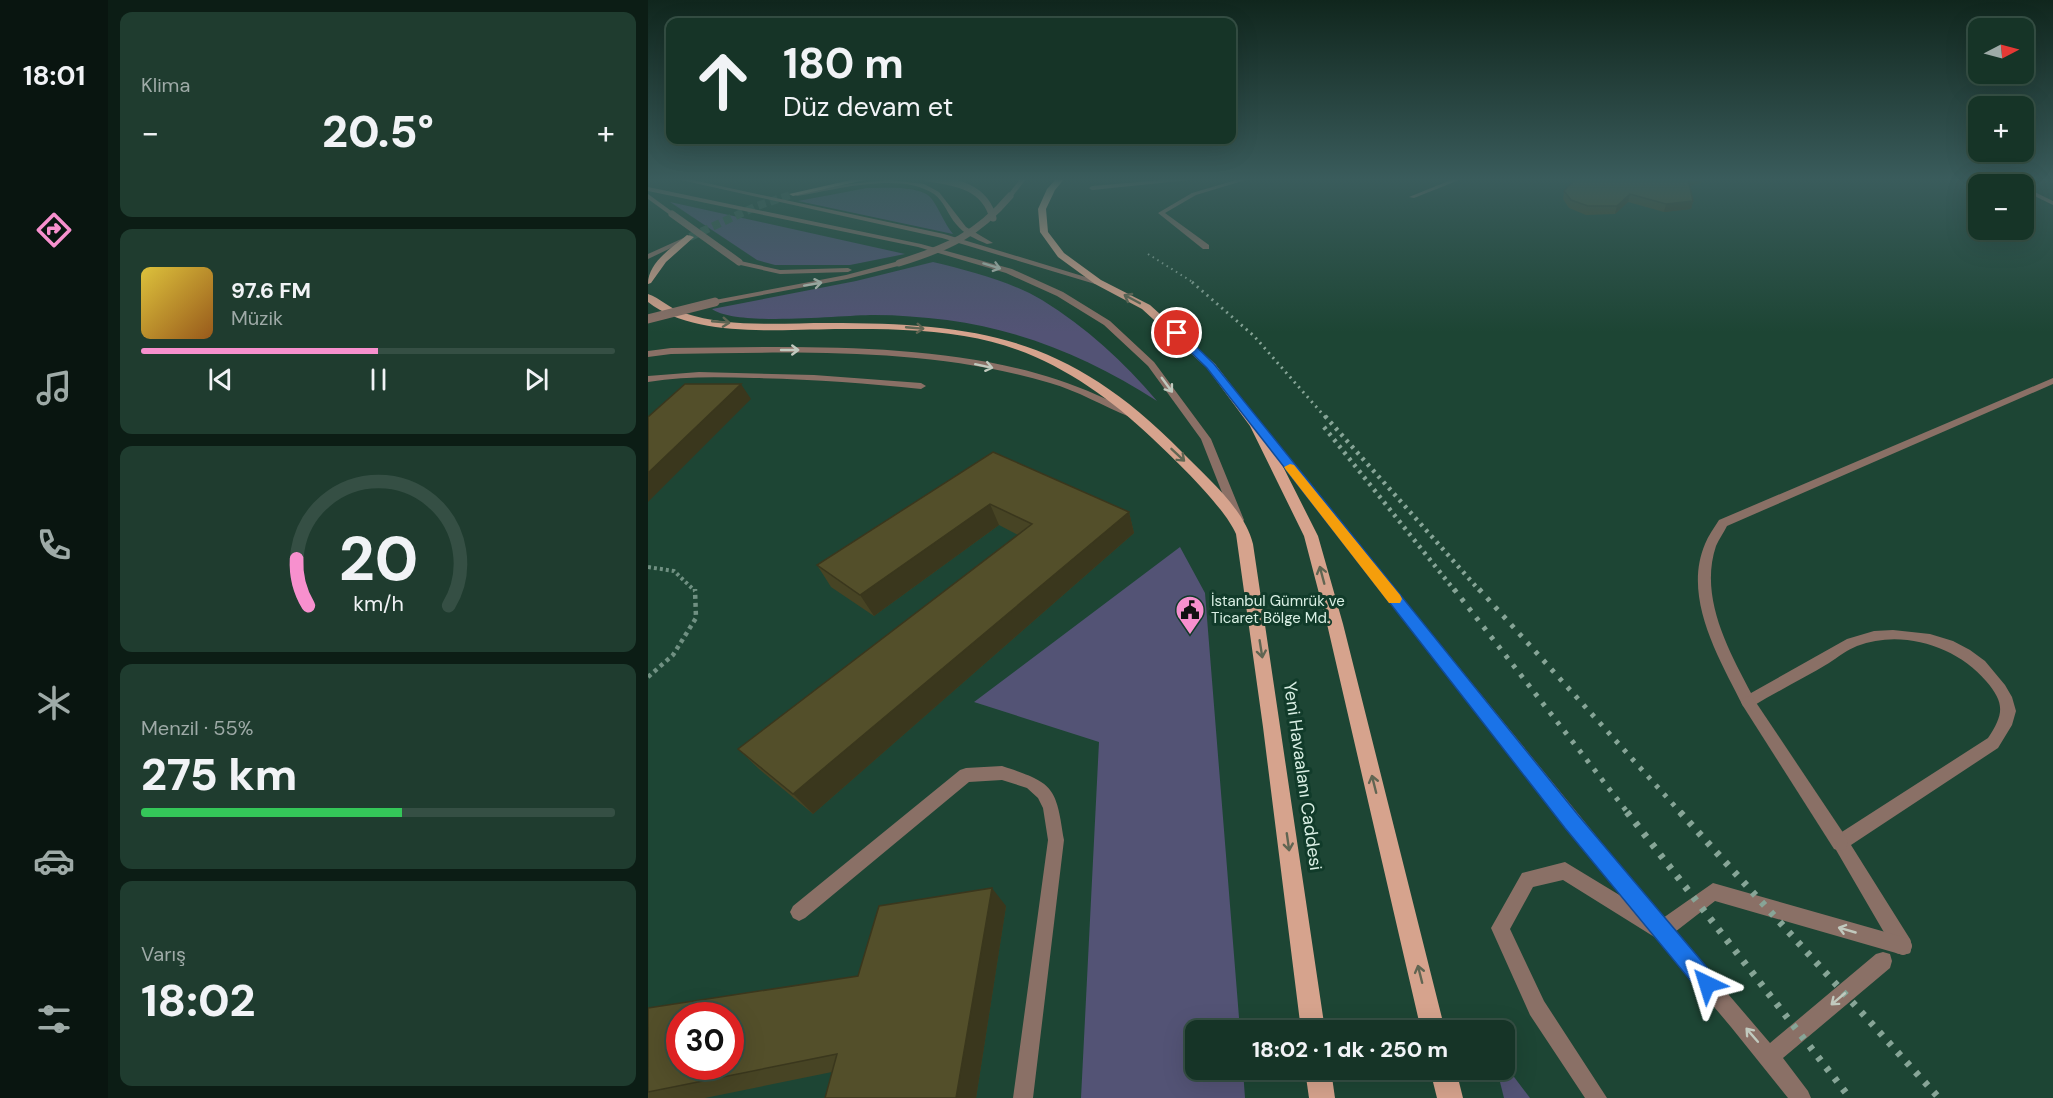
<!DOCTYPE html>
<html lang="tr">
<meta charset="utf-8">
<style>
:root{--surface:#163427;--page:#1f3c2f;--text:#f1f3f6;--muted:#9eaaa7;--line:#354f44;--accent:#f790ce}
body{margin:0;font-family:"DM Sans",sans-serif;background:var(--page);color:var(--text);height:100vh;display:flex;flex-direction:column;font-size:22px;white-space:nowrap}
*{box-sizing:border-box;margin:0}
p{font-size:20px;color:var(--muted)}
.icon{flex:none;width:33px;height:33px;fill:none;stroke:currentColor;stroke-width:2;stroke-linecap:round;stroke-linejoin:round}
.map{position:relative;flex:1;overflow:hidden}
.details{display:flex;flex-direction:column;gap:12px;padding:12px;background:#0c1d15;width:540px}
.details>*{flex:none}
.banner{position:absolute;left:18px;top:18px;width:570px;height:126px;border-radius:12px;box-shadow:0 6px 24px #0002,0 0 0 2px var(--line);background:#163427;color:var(--text);overflow:hidden}
.needle{width:39px;rotate:84deg}
.tools{position:absolute;left:1320px;top:18px;display:grid;gap:12px}
.tools a{display:grid;place-items:center;width:66px;height:66px;border-radius:12px;background:var(--surface);box-shadow:0 6px 24px #0002,0 0 0 2px var(--line);font-size:30px}
.speed{position:absolute;left:18px;top:1002px;display:flex;gap:12px;font-size:30px;font-weight:700;text-align:center}
.speed>*{display:grid;place-content:center;width:78px;height:78px;border-radius:50%;background:var(--surface);box-shadow:0 6px 24px #0002,0 0 0 2px var(--line);line-height:1}
.speed .limit{border:9px solid #d22;background:#fff;color:#111}
.pin{position:absolute;display:grid;place-items:center;width:51px;height:51px;color:#fff;margin:-26px;border:3px solid #fff;border-radius:50%;box-shadow:0 2px 6px #0007}
.me{position:absolute;width:66px;margin:-33px;rotate:319deg;stroke-linejoin:round;filter:drop-shadow(0 0 4px #0008)}
.turn{display:flex;align-items:center;gap:21px;height:126px;padding:0 18px;font-size:27px}
.turn .icon{width:78px;height:78px;stroke-width:2.5}
.turn b{display:block;font-size:42px;line-height:51px}
.big{font-size:45px;font-weight:800;line-height:1.1}
.details .card{flex:1;display:flex;flex-direction:column;justify-content:center;gap:9px;min-width:0;padding:0 21px;border-radius:12px;background:var(--page)}
.details .dial{align-items:center;gap:0}
.dial svg{height:156px;overflow:visible;fill:none;stroke:var(--line);stroke-width:7;stroke-linecap:round;text-anchor:middle}
.dial text{fill:var(--text);stroke:none}
.song{display:flex;align-items:center;gap:18px}
.cover{width:72px;height:72px;border-radius:9px;background:linear-gradient(135deg,hsl(50 70% 55%),hsl(30 70% 35%))}
.played{height:6px;border-radius:3px;background:linear-gradient(90deg,var(--accent) 50%,var(--line) 50%)}
.keys{display:flex;justify-content:space-around;direction:ltr}
.heat{display:flex;justify-content:space-between;align-items:center;font-size:33px;direction:ltr}
.charge{height:9px;border-radius:4px;background:linear-gradient(90deg,#34c759 55%,var(--line) 0)}
.trip{position:absolute;left:537px;top:1020px;width:330px;height:60px;border-radius:12px;background:var(--surface);box-shadow:0 6px 24px #0002,0 0 0 2px var(--line);font-weight:800;line-height:60px;text-align:center}
main{display:flex;flex:1;min-height:0}
.dock{display:flex;flex-direction:column;width:108px;justify-content:space-around;align-items:center;background:#091510;color:var(--muted)}
.dock .icon{width:42px;height:42px}
.dock .selected{color:var(--accent)}
.dock b{font-size:27px;color:var(--text)}
.map>svg:first-child{display:block}
.green{fill:#535375}
.lines{fill:none;stroke-linecap:round;stroke-linejoin:round}
.primary-tunnel{stroke:#395e4e;stroke-width:8;stroke-dasharray:8 4.5;stroke-linecap:butt}
.path-far1{stroke:#709082;stroke-width:4;stroke-dasharray:3 3;stroke-linecap:butt}
.path{stroke:#709082;stroke-width:4.5;stroke-dasharray:4 4;stroke-linecap:butt}
.service{fill:#8a7066;fill-rule:evenodd}
.minor{fill:#8a7066;fill-rule:evenodd}
.primary{fill:#d6a38d;fill-rule:evenodd}
.rail-far4{stroke:#87a597;stroke-width:2;stroke-dasharray:1.5 4;stroke-linecap:butt}
.rail-far3{stroke:#87a597;stroke-width:3;stroke-dasharray:2 4.5;stroke-linecap:butt}
.rail-far2{stroke:#87a597;stroke-width:4.5;stroke-dasharray:3 5;stroke-linecap:butt}
.rail-far1{stroke:#87a597;stroke-width:5;stroke-dasharray:4 8;stroke-linecap:butt}
.rail{stroke:#87a597;stroke-width:7;stroke-dasharray:4.5 9;stroke-linecap:butt}
.service-bridge-far1{stroke:#8a7066;stroke-width:7}
.service-bridge{stroke:#8a7066;stroke-width:9}
.wall{fill:#474424}
.shaded-wall{fill:#3a371d}
.building{fill:#534f2a;stroke:#3a371d;stroke-width:1.5;fill-rule:evenodd}
.oneway{stroke:#c1c9be}
.oneway2{stroke:#606552}
.route{fill:#1a73e8;stroke:#114b97;stroke-width:1.5}
.slow{fill:#f59e0b}
.labels{text-anchor:middle;dominant-baseline:central;stroke-width:6;stroke-linejoin:round;paint-order:stroke}
.poi-label{font-size:15px;fill:#d9efe4;stroke:#113b2a;text-anchor:start}
.near-street-label{font-size:18px;fill:#d9efe4;stroke:#113b2a}
</style>
<main>
<nav class="dock">
<b>18:01</b>
<svg class="icon selected" aria-label="directions" viewBox="0 0 24 24"><path d="M12 3l9 9-9 9-9-9zM9 14v-3h6M13 9l2 2-2 2"/></svg>
<svg class="icon" aria-label="music" viewBox="0 0 24 24"><path d="M9 18V5l10-2v13"/><circle cx="6" cy="18" r="3"/><circle cx="16" cy="16" r="3"/></svg>
<svg class="icon" aria-label="phone" viewBox="0 0 24 24"><path d="M5 4h4l2 5-3 2q2 4 5 5l2-3 5 2v4C11 20 4 13 5 4z"/></svg>
<svg class="icon" aria-label="climate" viewBox="0 0 24 24"><path d="M12 3v18M4 7l16 10M4 17L20 7"/></svg>
<svg class="icon" aria-label="car" viewBox="0 0 24 24"><path d="M5 17H2v-5l4-1 3-4h7l3 4 3 1v5h-3M9 17h6M6 11h13"/><circle cx="7" cy="17" r="2"/><circle cx="17" cy="17" r="2"/></svg>
<svg class="icon" aria-label="filters" viewBox="0 0 24 24"><path d="M4 7h16M4 17h16"/><circle cx="9" cy="7" r="2"/><circle cx="15" cy="17" r="2"/></svg>
</nav>
<section class="details">
<div class="card"><p>Klima</p>
<div class="heat"><a>−</a><b class="big">20.5°</b><a>+</a></div>
</div>
<div class="card">
<div class="song"><i class="cover"></i><div><b>97.6 FM</b><p>Müzik</p></div></div>
<div class="played"></div>
<div class="keys"><svg class="icon" aria-label="previous" viewBox="0 0 24 24"><path d="M18 5L8 12l10 7zM5 5v14"/></svg><svg class="icon" aria-label="pause" viewBox="0 0 24 24"><path d="M8 5v14M16 5v14"/></svg><svg class="icon" aria-label="next" viewBox="0 0 24 24"><path d="M6 5l10 7-10 7zM19 5v14"/></svg></div>
</div>
<div class="card dial"><svg viewBox="0 0 100 80">
<path d="M14 69A42 42 0 1 1 86 69"/>
<path d="M14 69A42 42 0 0 1 8 45" stroke="#f790ce"/>
<text x="50" y="56" font-size="32" font-weight="700">20</text>
<text x="50" y="72" font-size="11">km/h</text>
</svg></div>
<div class="card"><p>Menzil · 55%</p><b class="big">275 km</b><div class="charge"></div></div>
<div class="card"><p>Varış</p><b class="big">18:02</b></div>
</section>
<div class="map">
<svg width="1405" height="1098" viewBox="0 0 1405 1098">
<rect width="100%" height="100%" fill="#1d4534"/>
<g class="green">
<path d="M219,188C234,188 273,185 283,198C291,208 296,223 305,234L150,201Z"/>
<path d="M22,202L257,254L202,265H127L109,260Z"/>
<path d="M285,262C322,271 362,281 394,300C438,327 476,362 509,401C444,359 375,330 299,320C274,317 250,315 226,315C193,315 88,327 64,309L208,281Z"/>
<path d="M532,547L557,593L592,1030H548V1070H595L597,1098H433L451,742L326,702Z"/>
<path d="M857,1065L882,1098H856L849,1070H856Z"/>
</g>
<g class="lines">
<path class="primary-tunnel" d="M42,237L109,206L145,194"/>
<path class="path-far1" d="M0,567L26,571L47,591"/>
<path class="path" d="M0,677L25,655L48,618L47,589"/>
<g class="service">
<path d="M24,178H35L296,234L454,282L447,284L294,238Z"/>
<path d="M373,178H379L364,197H360L359,196Z"/>
<path d="M539,178H561L444,190L441,188L444,186Z"/>
<path d="M595,178H604L548,195L517,213L561,245V249H555L510,213L544,193Z"/>
<path d="M808,178H816L766,198L761,197Z"/>
<path d="M1349,178H1357L1369,184H1362Z"/>
<path d="M241,180L276,184L291,192L318,227L345,243L339,244C327,239 316,234 308,224C300,215 296,201 286,194C253,171 186,190 149,196L146,194L201,184Z"/>
<path d="M0,187L273,244L364,269L415,292L462,321L506,362L563,439L596,520L594,523H586L553,439L500,366L456,325L409,296L358,273L270,247L0,191Z"/>
<path d="M1376,187L1405,201V205L1376,191Z"/>
<path d="M0,194L26,213V215H22L0,199Z"/>
<path d="M42,235L45,237L44,238L0,259V254Z"/>
<path d="M88,260L132,270L200,268L204,270L200,272L132,274L88,264Z"/>
<path d="M251,261H254V265L199,279L67,304L63,302L67,300L198,275Z"/>
<path d="M23,348C156,347 326,339 449,395C462,401 480,406 490,415L488,417H482C455,406 430,391 402,383C280,347 149,352 23,354L0,357V351Z"/>
<path d="M51,372L166,375L273,383L278,386L273,389C218,383 162,379 106,378C71,377 35,376 0,382V376Z"/>
<path d="M1405,378V384L1079,526C1076,532 1071,539 1068,546C1051,597 1080,649 1103,693L1199,639L1226,631L1245,630L1282,634L1305,641L1322,650L1337,661L1357,685L1364,697L1368,711L1364,725L1350,748L1203,845L1262,939L1264,946L1262,953L1255,955L1248,953L1184,843L1186,837L1340,738C1355,715 1358,704 1338,681C1308,646 1254,629 1209,646C1199,650 1190,657 1181,663C1156,678 1130,691 1105,706L1100,708L1095,706C1072,660 1034,598 1057,544C1060,536 1066,528 1071,520Z"/>
<path d="M354,766C406,783 408,786 416,840L385,1098H365L400,840L395,808L390,798L379,788L354,780L321,782L157,918L151,921L145,918L142,912L145,906L312,770L318,768Z"/>
</g>
<g class="minor">
<path d="M614,429L618,430L1015,918L1065,883L1262,939L1264,946L1262,953L1255,955L1067,901L1027,932L1122,1043L1228,954L1235,952L1242,954L1244,961L1242,968L1135,1058L1160,1091L1163,1098H1140L1083,1027L1008,938L915,880L885,887L862,929L896,1001L959,1098H937L882,1015L843,928L874,873L917,862L973,896L610,434L609,432Z"/>
<path d="M1100,696L1105,698L1198,837L1200,843L1198,849L1192,851L1186,849L1095,706L1093,702L1095,698Z"/>
</g>
<g class="primary">
<path d="M212,178H226L145,196L141,194Z"/>
<path d="M409,178H417L407,190L398,209L400,232L416,253L453,280L502,305L567,364L614,425L670,536L695,624L797,1030H773L679,624L656,536L602,426L559,368L494,309L447,284L410,257L392,232L390,209L399,189Z"/>
<path d="M39,235L46,237L18,262L3,283L0,284C0,262 24,248 39,235Z"/>
<path d="M0,294C12,298 22,309 36,313C81,328 133,323 180,323C334,323 422,338 534,452C559,478 596,508 605,544L677,1030H653L615,727L588,534C576,506 527,460 504,438C452,388 389,347 316,336C276,329 235,329 194,329C138,329 46,339 0,302Z"/>
<path d="M657,1070H683L687,1098H661Z"/>
<path d="M782,1070H808L815,1098H789Z"/>
</g>
<path class="rail-far4" d="M500,254L546,283"/>
<path class="rail-far3" d="M544,282L606,336L678,418"/>
<g class="rail-far2">
<path d="M677,416L832,591"/>
<path d="M676,427L807,591"/>
</g>
<g class="rail-far1">
<path d="M806,589L980,813"/>
<path d="M831,589L1033,813"/>
</g>
<g class="rail">
<path d="M979,812L1202,1098"/>
<path d="M1032,812L1291,1098"/>
</g>
<g class="service-bridge-far1">
<path d="M280,178C309,182 337,187 345,218"/>
<path d="M24,214L91,262"/>
<path d="M251,263C299,248 329,235 362,196"/>
</g>
<path class="service-bridge" d="M0,319L67,302"/>
</g>
<g class="wall">
<path d="M929,178H1055L1054,182L1042,186L1045,201L1043,209L1016,212L980,202L967,214L938,215L921,208L915,199L916,191Z"/>
<path d="M345,452L481,512L486,533L165,814L111,769L90,749L370,535L351,525L226,616L183,587L169,565Z"/>
<path d="M358,906L328,1098H177L184,1072L57,1098H0V1008L210,976Z"/>
</g>
<g class="shaded-wall">
<path d="M1045,178H1055L1054,182L1038,187L1040,179Z"/>
<path d="M982,194L980,202L967,214L969,206Z"/>
<path d="M1045,201L1043,209L1016,212L1018,204Z"/>
<path d="M93,384L103,399L0,502V473Z"/>
<path d="M342,504L351,525L226,616L212,595Z"/>
<path d="M481,512L486,533L165,814L145,794Z"/>
<path d="M344,888L358,906L328,1098H308Z"/>
</g>
<g class="building">
<path d="M929,178H1045L1040,179L1045,201L1018,204L982,194L969,206H940L923,200L916,191Z"/>
<path d="M37,384H93L0,473V417Z"/>
<path d="M345,452L481,512L145,794L90,749L384,524L342,504L212,595L169,565Z"/>
<path d="M344,888L308,1098H177L189,1054L0,1092V1008L210,976L231,906ZM32,1016H82V1066H32Z"/>
</g>
<defs><path id="oneway-shaft" d="M-6 0H5M1.5-3L5.5 0L1.5 3" fill="none" stroke-width="1.6" stroke-linecap="round" stroke-linejoin="round" transform="scale(1.5)"/></defs>
<g class="oneway">
<use href="#oneway-shaft" transform="translate(344 266) rotate(17)"/>
<use href="#oneway-shaft" transform="translate(165 284) rotate(-10)"/>
<use href="#oneway-shaft" transform="translate(142 350)"/>
<use href="#oneway-shaft" transform="translate(336 366) rotate(12)"/>
<use href="#oneway-shaft" transform="translate(519 385) rotate(54)"/>
<use href="#oneway-shaft" transform="translate(1199 930) rotate(-164)"/>
<use href="#oneway-shaft" transform="translate(1190 999) rotate(140)"/>
<use href="#oneway-shaft" transform="translate(1104 1035) rotate(-131)"/>
</g>
<g class="oneway2">
<use href="#oneway-shaft" transform="translate(484 299) rotate(-152)"/>
<use href="#oneway-shaft" transform="translate(73 322) rotate(5)"/>
<use href="#oneway-shaft" transform="translate(267 328) rotate(5)"/>
<use href="#oneway-shaft" transform="translate(530 455) rotate(43)"/>
<use href="#oneway-shaft" transform="translate(674 575) rotate(-105)"/>
<use href="#oneway-shaft" transform="translate(613 649) rotate(81)"/>
<use href="#oneway-shaft" transform="translate(726 784) rotate(-104)"/>
<use href="#oneway-shaft" transform="translate(640 842) rotate(82)"/>
<use href="#oneway-shaft" transform="translate(772 974) rotate(-104)"/>
</g>
<linearGradient id="sky" x2="0" y2="1"><stop stop-color="#10261d"/><stop offset="0.54" stop-color="#3a5c5c"/><stop offset="1" stop-color="#3a5c5c" stop-opacity="0"/></linearGradient>
<rect width="1405" height="332" fill="url(#sky)"/>
<path class="route" d="M525,331H532L566,364L930,815L1067,977L1070,984L1067,992L1059,995L1052,992L917,828L559,368L525,335Z"/>
<path class="slow" d="M642,464L646,465L752,595L754,599L752,603H741L638,470L636,467Z"/>
<defs>
<g id="civic-pin" transform="scale(1.5)"><path d="M0 17L-7.5 6A9.5 9.5 0 1 1 7.5 6Z" fill="#f790ce" stroke="#113b2a"/><path d="M-.6-6.5H3V-4.5H.6V-3L4-1V1h2V6H-6V1h2V-1L-.6-3ZM-1.2 2.5V6h2.4V2.5Z" fill="#111"/></g>
</defs>
<g fill-rule="evenodd">
<use href="#civic-pin" x="542" y="610"/>
</g>
<g class="labels">
<g class="poi-label">
<text x="563" y="601">İstanbul Gümrük ve<tspan x="563" dy="17">Ticaret Bölge Md.</tspan></text>
</g>
<g class="near-street-label">
<text transform="translate(655 776) rotate(82)">Yeni Havaalanı Caddesi</text>
</g>
</g>
</svg>
<div class="tools">
<a><svg class="needle" viewBox="-14 -14 28 28"><path d="M0-13l5 13h-10z" fill="#e53935"/><path d="M0 13l5-13h-10z" fill="#9eaaa7"/></svg></a>
<a>+</a>
<a>−</a>
</div>
<div class="speed"><div class="limit">30</div></div>
<div class="pin" style="left:529px;top:333px;background:#d93025"><svg class="icon" aria-label="arrive" viewBox="0 0 24 24"><path d="M6 21V4h12l-3 4 3 4H6"/></svg></div>
<svg class="me" style="left:1059px;top:984px" viewBox="-20 -20 40 40"><path d="M0-17L14 15 0 8-14 15z" fill="#1a73e8" stroke="#fff" stroke-width="4"/></svg>
<div class="trip">18:02 · 1 dk · 250 m</div>
<div class="banner">
<div class="turn"><svg class="icon" aria-label="ahead" viewBox="0 0 24 24"><path d="M12 20V5M6 11l6-6 6 6"/></svg><div><b>180 m</b>Düz devam et</div></div>
</div>
</div>
</main>
